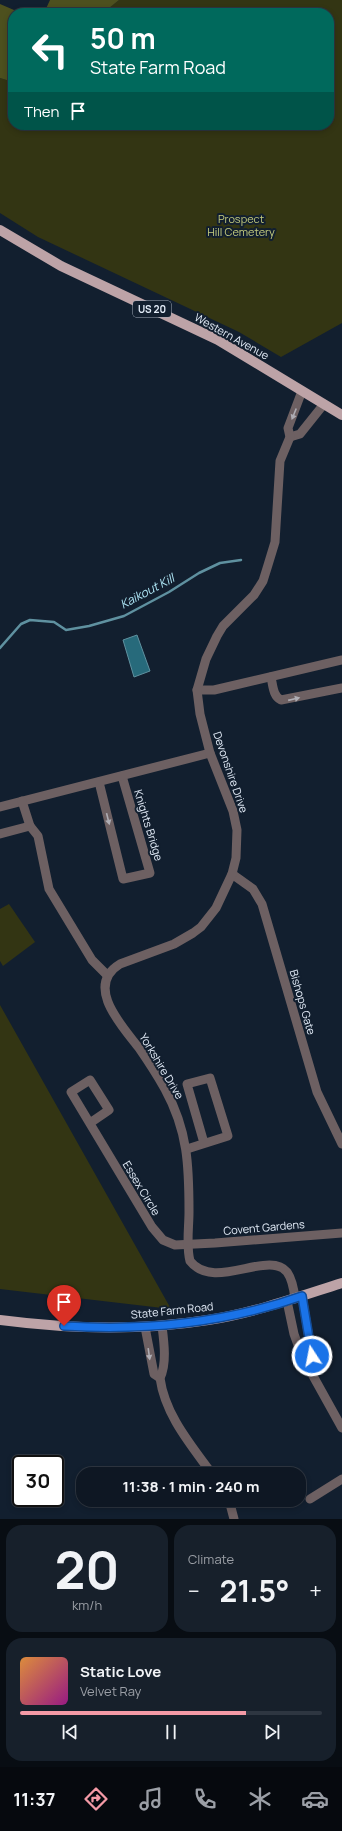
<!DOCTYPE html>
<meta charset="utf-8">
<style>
:root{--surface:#0e1723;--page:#17202b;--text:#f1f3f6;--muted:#9b9fa6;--line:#2e3641;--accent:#f49aa6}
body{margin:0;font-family:Manrope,sans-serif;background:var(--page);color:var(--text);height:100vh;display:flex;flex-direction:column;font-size:15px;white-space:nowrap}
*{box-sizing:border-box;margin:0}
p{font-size:13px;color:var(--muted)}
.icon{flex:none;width:22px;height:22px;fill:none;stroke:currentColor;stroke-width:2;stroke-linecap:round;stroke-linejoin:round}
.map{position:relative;height:1519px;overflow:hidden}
.sheet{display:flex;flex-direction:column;gap:6px;padding:6px;background:#080d13;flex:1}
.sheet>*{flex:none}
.banner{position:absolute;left:8px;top:8px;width:326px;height:122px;border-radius:16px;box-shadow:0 2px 6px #0003,0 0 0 1px var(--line);background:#00695c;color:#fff;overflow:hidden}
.speed{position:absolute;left:12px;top:1455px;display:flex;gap:8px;font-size:20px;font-weight:700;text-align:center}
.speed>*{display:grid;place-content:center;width:52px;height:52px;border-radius:50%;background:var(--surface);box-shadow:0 2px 6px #0003,0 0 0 1px var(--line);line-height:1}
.speed .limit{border:2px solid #111;border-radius:6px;background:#fff;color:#111}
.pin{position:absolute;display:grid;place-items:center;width:34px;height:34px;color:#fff;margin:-41px -17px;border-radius:50% 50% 50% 0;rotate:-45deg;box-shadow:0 0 4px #0007}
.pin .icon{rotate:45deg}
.me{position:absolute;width:44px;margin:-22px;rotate:349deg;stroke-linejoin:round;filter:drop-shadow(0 0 3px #0008)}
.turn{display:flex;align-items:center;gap:14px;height:84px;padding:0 16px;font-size:18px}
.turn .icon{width:52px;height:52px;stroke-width:2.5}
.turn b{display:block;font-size:28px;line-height:34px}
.then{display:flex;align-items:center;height:38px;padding:0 16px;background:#0003;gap:8px;font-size:15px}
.big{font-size:30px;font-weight:700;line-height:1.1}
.sheet .card{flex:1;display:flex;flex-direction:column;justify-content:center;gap:6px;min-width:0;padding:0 14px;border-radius:16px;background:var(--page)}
.sheet .dial{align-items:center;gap:0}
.dial b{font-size:52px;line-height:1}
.song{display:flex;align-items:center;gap:12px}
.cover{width:48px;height:48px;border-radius:6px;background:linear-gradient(135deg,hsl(30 70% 55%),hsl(310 70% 35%))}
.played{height:4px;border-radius:2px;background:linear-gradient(90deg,var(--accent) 75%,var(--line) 75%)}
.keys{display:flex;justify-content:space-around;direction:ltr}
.heat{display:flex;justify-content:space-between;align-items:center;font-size:22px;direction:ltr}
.sheet .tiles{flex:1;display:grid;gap:6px;grid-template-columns:1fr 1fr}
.card:last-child{grid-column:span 2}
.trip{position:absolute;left:76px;top:1467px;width:230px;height:40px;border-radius:16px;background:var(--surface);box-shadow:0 2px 6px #0003,0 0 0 1px var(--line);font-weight:700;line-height:40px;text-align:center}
.menu{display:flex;height:64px;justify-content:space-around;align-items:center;background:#06090e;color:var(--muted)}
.menu .icon{width:28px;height:28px}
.menu .active{color:var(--accent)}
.menu b{font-size:18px;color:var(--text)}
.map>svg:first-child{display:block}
.green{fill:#333513}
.forest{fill:#4d501e}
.water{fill:#276a7b;stroke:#5f91a0}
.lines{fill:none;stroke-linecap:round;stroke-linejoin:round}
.stream{stroke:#5f91a0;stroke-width:2.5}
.minor{stroke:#6d6062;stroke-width:9}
.major{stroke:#bda3a7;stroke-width:10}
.oneway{fill:#aeadb4}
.route-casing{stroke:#114b97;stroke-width:10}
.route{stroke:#1a73e8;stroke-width:7}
.labels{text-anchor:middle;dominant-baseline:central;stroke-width:4;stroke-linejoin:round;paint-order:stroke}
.shield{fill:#121f2f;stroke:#a4aebc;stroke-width:1}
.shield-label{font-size:10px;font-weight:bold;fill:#e3ecf8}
.park-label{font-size:11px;fill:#c5cc7e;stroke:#121f2f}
.street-label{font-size:11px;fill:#e3ecf8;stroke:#121f2f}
.water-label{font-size:12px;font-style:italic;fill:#afe7f7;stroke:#121f2f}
</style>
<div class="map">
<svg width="342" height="1519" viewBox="0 0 342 1519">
<rect width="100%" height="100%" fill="#121f2f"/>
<g class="green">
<path d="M119,0H342V323L281,357L239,332L38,237L0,213V78L13,82V125H329V13H103Z"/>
<path d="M9,904L35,942L3,966L0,961V909Z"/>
<path d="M0,1005L171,1309L0,1289Z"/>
</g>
<g class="forest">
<path d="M50,0H119L103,13H44Z"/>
<path d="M0,4L21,13H13V82L0,78Z"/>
</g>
<path class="water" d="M137,635L150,671L134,677L123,640Z"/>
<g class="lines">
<path class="stream" d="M0,648L21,624L30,620L54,622L66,630L89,626L124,616L169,592L199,573L220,563L241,560"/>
<g class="minor">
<path d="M290,437L300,434L324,404"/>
<path d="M271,677C273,686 273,696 281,700L342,688"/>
<path d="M197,690H214L342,660"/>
<path d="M99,782L123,879L150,873L122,776"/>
<path d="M0,807L210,753"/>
<path d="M30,826L38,836L49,889L92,960L107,975"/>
<path d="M0,834L30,826L22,801"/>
<path d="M232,874L253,889L262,904L317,1092L342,1144"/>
<path d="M90,1123L109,1110L90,1080L71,1092L152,1227L163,1240L175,1245L215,1243L342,1233"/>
<path d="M187,1149L228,1136L210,1078L187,1084L204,1143"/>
<path d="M302,1296L312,1356L311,1371"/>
<path d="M295,1299C294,1290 292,1279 287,1272C269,1249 214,1292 190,1261C186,1246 189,1228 189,1212C189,1166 188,1131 165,1089C157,1075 148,1061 139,1048C122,1026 84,986 120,964L174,944L193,933L201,927L216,908L232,874L236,858L237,830L233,811L210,753L200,714L197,690L206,659L217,636L223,626L254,595L263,581L268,565L275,542L280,461L290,437L288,428L302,391"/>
<path d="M287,1301L294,1334L302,1356L342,1428"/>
<path d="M162,1326C164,1342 167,1364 160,1378C165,1415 191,1445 212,1474"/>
<path d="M145,1327L154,1374L160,1378"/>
<path d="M310,1499L342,1479"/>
<path d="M229,1500L234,1519"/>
</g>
<g class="major">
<path d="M0,230L61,266L218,340L342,415"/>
<path d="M0,1320C69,1329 139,1331 208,1320C254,1313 298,1297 342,1283"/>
</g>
</g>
<defs><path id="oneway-solid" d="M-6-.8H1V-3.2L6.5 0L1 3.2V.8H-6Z"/></defs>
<g class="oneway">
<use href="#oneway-solid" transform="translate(294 414) rotate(112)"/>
<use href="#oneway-solid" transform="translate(294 699) rotate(-13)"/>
<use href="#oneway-solid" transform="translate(108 819) rotate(76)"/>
<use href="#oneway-solid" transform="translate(149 1354) rotate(82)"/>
</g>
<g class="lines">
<g class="route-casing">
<path id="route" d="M64,1326C144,1331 226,1323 302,1296L312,1356"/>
</g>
<use href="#route" class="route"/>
</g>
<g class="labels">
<rect class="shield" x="133" y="301" width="38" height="16" rx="3"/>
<g class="shield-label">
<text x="152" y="309">US 20</text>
</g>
<g class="park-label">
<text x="241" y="218">Prospect<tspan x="241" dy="13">Hill Cemetery</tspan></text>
</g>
<g class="street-label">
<text transform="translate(232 336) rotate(29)">Western Avenue</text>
<text transform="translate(231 772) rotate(71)">Devonshire Drive</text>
<text transform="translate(149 825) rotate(73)">Knights Bridge</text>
<text transform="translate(303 1002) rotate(74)">Bishops Gate</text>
<text transform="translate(162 1066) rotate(59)">Yorkshire Drive</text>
<text transform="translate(142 1188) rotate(59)">Essex Circle</text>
<text transform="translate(264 1227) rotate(-5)">Covent Gardens</text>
<text transform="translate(172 1310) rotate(-6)">State Farm Road</text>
</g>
<g class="water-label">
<text transform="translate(147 591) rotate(-28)">Kaikout Kill</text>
</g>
</g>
</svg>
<div class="speed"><div class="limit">30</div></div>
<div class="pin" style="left:64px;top:1326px;background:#d93025"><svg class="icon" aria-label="arrive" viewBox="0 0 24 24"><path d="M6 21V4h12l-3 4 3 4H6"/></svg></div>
<svg class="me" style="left:312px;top:1356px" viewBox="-20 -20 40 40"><circle r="17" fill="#1a73e8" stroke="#fff" stroke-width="3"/><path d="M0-11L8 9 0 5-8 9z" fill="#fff"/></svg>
<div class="trip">11:38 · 1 min · 240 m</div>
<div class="banner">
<div class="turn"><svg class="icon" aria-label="left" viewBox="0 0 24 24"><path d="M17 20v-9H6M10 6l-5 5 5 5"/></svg><div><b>50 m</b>State Farm Road</div></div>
<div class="then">Then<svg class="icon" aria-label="arrive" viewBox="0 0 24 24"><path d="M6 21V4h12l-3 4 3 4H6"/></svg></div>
</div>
</div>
<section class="sheet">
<div class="tiles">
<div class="card dial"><b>20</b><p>km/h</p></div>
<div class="card"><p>Climate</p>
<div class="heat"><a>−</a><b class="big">21.5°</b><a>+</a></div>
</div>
<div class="card">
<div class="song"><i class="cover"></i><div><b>Static Love</b><p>Velvet Ray</p></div></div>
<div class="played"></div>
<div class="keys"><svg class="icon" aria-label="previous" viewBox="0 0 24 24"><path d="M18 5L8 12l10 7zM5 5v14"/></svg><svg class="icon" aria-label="pause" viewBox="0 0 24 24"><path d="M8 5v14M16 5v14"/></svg><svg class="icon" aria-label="next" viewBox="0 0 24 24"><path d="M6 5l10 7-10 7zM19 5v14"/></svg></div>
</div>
</div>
</section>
<nav class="menu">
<b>11:37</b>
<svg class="icon active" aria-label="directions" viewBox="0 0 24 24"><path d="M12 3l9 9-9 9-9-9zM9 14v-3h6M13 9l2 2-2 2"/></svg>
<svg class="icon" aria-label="music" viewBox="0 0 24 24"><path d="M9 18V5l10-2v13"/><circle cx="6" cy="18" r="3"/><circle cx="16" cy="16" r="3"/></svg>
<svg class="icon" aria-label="phone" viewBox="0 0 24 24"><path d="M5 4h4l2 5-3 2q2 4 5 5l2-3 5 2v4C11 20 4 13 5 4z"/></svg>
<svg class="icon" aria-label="climate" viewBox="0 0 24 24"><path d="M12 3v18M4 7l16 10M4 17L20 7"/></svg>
<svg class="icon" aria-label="car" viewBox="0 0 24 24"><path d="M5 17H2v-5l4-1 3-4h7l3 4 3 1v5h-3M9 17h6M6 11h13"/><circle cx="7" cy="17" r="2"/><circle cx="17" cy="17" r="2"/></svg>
</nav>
